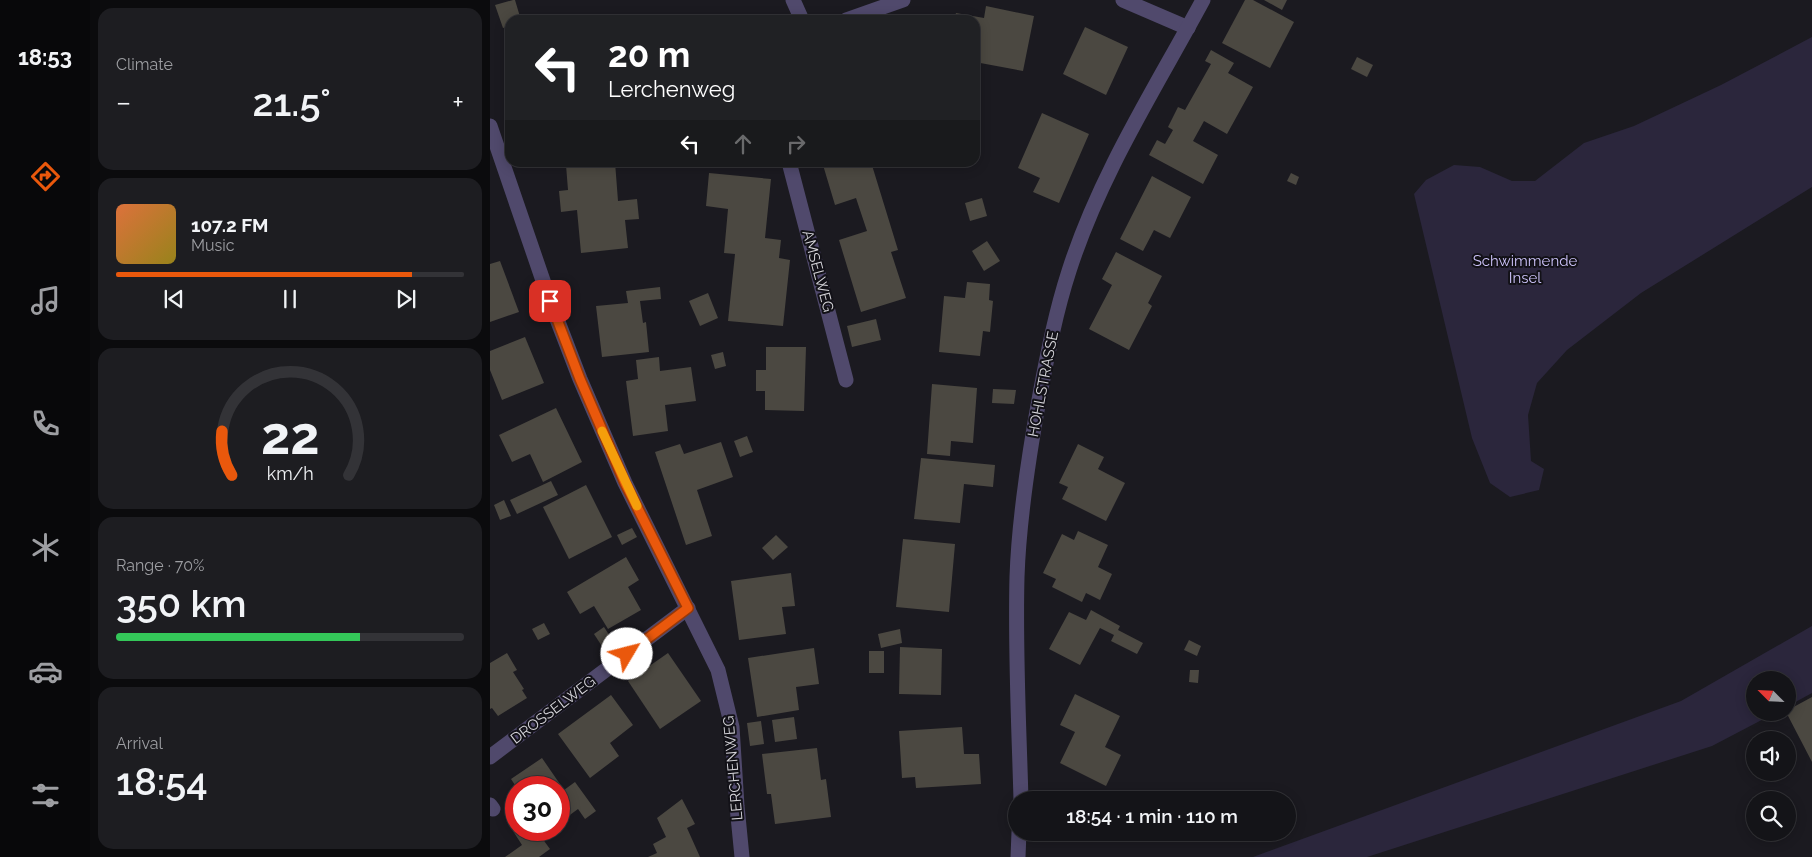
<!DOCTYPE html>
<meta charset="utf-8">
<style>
:root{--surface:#141418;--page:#1d1d21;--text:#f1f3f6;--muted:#9d9ea2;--line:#333337;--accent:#ea580c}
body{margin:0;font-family:Raleway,sans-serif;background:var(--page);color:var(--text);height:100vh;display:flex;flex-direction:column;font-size:19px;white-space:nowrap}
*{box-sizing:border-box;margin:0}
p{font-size:16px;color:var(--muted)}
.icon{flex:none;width:28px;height:28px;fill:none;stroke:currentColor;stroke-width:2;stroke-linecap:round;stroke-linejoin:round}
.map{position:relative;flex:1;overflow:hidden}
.panel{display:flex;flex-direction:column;gap:8px;padding:8px;background:#0b0b0d;width:400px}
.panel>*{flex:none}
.banner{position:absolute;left:15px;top:15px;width:475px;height:152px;border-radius:15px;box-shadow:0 2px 12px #0003,0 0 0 1px var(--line);background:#202124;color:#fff;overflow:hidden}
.needle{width:32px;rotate:294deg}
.buttons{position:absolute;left:1256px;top:671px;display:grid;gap:10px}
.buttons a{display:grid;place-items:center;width:50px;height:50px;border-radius:50%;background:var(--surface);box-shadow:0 2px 12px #0003,0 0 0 1px var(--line);font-size:25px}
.speed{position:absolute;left:15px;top:776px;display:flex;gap:10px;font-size:25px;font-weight:700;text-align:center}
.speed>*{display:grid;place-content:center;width:65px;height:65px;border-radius:50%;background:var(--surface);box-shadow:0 2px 12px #0003,0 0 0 1px var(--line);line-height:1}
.speed .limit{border:8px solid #d22;background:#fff;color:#111}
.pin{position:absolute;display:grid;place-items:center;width:42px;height:42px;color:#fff;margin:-21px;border-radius:10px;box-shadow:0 2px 8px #0006}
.me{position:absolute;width:55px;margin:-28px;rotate:53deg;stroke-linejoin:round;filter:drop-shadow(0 0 4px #0008)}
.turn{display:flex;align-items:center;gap:18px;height:105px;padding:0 20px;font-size:22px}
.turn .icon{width:65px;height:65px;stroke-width:2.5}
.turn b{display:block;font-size:35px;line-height:42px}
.lanes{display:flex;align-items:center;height:48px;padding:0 20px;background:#0003;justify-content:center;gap:25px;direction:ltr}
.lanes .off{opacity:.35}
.big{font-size:38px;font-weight:600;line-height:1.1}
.panel .card{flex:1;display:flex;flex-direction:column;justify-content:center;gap:8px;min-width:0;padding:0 18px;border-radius:15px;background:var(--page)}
.panel .dial{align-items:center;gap:0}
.dial svg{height:130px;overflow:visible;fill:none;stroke:var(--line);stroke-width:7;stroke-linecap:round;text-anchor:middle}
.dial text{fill:var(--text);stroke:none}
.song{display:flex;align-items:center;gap:15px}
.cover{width:60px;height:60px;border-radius:8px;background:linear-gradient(135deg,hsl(20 70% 55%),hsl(50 70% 35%))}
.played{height:5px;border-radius:2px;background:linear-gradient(90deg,var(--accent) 85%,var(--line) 85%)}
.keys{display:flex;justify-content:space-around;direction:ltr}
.heat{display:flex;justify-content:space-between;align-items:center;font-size:28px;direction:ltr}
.charge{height:8px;border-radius:4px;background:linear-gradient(90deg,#34c759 70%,var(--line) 0)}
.trip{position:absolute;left:518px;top:791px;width:288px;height:50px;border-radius:25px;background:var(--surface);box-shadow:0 2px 12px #0003,0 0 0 1px var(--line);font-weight:600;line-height:50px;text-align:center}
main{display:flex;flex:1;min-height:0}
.tab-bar{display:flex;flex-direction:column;width:90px;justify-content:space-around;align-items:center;background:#08080a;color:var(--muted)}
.tab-bar .icon{width:35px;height:35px}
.tab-bar .selected{color:var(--accent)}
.tab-bar b{font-size:22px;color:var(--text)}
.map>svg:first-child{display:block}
.green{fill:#2b263c}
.building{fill:#4b4841}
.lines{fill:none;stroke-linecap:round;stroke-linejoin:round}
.minor{stroke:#50496c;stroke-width:15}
.route-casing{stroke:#983908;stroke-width:12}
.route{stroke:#ea580c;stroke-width:9}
.slow{stroke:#f59e0b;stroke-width:9}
.labels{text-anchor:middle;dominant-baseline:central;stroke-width:4;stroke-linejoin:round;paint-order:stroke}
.park-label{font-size:15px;fill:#cdc3fa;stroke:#121117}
.street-label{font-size:15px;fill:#d5d4d9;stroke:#121117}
</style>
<main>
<nav class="tab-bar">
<b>18:53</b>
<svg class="icon selected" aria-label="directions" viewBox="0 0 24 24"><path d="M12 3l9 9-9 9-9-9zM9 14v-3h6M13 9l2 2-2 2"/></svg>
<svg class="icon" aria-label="music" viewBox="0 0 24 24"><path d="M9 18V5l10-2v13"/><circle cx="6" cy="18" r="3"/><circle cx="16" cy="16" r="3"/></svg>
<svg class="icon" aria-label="phone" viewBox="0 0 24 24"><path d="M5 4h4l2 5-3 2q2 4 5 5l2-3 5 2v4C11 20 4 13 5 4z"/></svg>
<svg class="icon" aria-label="climate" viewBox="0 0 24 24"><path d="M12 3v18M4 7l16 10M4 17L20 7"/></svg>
<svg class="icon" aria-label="car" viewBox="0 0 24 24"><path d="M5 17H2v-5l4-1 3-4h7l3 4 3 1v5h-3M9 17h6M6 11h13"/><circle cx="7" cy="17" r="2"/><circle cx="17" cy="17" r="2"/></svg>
<svg class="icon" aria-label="filters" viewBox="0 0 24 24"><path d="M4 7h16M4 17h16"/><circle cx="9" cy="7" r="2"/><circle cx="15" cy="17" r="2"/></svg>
</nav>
<section class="panel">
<div class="card"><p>Climate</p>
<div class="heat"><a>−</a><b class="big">21.5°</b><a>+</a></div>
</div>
<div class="card">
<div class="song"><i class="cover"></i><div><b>107.2 FM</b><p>Music</p></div></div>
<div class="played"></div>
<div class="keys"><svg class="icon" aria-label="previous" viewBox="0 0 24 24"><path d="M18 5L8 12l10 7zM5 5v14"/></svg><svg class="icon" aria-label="pause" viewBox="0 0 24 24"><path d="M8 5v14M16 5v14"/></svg><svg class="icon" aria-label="next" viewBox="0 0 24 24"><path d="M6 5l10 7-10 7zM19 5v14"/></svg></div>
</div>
<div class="card dial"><svg viewBox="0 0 100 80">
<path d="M14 69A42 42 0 1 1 86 69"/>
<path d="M14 69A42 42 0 0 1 8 42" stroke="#ea580c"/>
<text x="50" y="56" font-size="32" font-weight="700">22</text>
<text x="50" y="72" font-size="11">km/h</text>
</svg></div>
<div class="card"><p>Range · 70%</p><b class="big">350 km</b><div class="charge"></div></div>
<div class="card"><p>Arrival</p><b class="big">18:54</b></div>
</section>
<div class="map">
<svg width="1322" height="857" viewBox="0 0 1322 857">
<rect width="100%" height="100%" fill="#1b1a20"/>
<g class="green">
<path d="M1322,37V187L1151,293L1077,350L1047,383L1038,415L1041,461L1054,469L1049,490L1020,497L1000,483L982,438L924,194L936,180L964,165L990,167L1022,181H1045L1094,143L1144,126L1231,85Z"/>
<path d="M1322,626V693L1298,706V680H1265V712L1285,713L1222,746L877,857H763L1191,701Z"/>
</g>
<g class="building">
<path d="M23,0H25L31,20H20V26L13,28L5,5Z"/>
<path d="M755,0H763L804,22L780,68L732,43Z"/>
<path d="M774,0H797L792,10Z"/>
<path d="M496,6L544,16L533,71L485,62L488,46H485V20H464L466,13L494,18Z"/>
<path d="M595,27L638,47L616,95L573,74Z"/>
<path d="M721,50L744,63L738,73L763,87L737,134L714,121L703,141L728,155L713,184L659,155L667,140L675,144L683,130L678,127L688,107L695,110L721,64L715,61Z"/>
<path d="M867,57L883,65L877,77L861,69Z"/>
<path d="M552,113L599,134L569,203L543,192L550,178L528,168Z"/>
<path d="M106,162H125L128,201L147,199L149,219L135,220L138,248L91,253L87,210L71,212L69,191L78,190L76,165Z"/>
<path d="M341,162H381L408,250L401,252L416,298L371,312L349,240L377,231L366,198L345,205L333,165Z"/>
<path d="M219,173L281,179L275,238L291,240L289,258L300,260L293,326L238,321L245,254L234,253L238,209L216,206Z"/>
<path d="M801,173L809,177L806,185L797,181Z"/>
<path d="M662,176L701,197L680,238L664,230L653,251L630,239Z"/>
<path d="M492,198L497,216L480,221L475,203Z"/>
<path d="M497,241L510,261L494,271L482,251Z"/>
<path d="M626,252L672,276L658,303L662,306L639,350L599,329L622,285L612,279Z"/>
<path d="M10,261L29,312L0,322V264Z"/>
<path d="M477,282L500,284L499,300L503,301L500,332L493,331L490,356L449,352L454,296L475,298Z"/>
<path d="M170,287L171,299L150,301L153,323L156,322L159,352L112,357L106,306L138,303L136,291Z"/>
<path d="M218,293L228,318L210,326L199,301Z"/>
<path d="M386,319L391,340L362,347L357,326Z"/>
<path d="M35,337L54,383L12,400L0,370V351Z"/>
<path d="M276,347H316L314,411L275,410V391H266V370H276Z"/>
<path d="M233,352L236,366L225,369L221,355Z"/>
<path d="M169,357L170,371L201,367L206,401L175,405L178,431L143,436L136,381L148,379L146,360Z"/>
<path d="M442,384L487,388L483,443L461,441L460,456L437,454Z"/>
<path d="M503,389L526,390L524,404L502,403Z"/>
<path d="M66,408L92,462L53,482L40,454L22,462L9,435Z"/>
<path d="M257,436L263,452L250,457L244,441Z"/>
<path d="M231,442L243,477L207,490L222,536L196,545L165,452L190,444L194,454Z"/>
<path d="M588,444L614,457L608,469L635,483L616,521L572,499L578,487L569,483Z"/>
<path d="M431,458L505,465L503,487L474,484L470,523L424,519Z"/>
<path d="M61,481L68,495L27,514L20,500Z"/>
<path d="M96,485L122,537L79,559L53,507Z"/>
<path d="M14,500L21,516L10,520L4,505Z"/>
<path d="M142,528L147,537L132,545L127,535Z"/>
<path d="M588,531L618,545L608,567L622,574L610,600L596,593L592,602L562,587L566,579L553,573L572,534L584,540Z"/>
<path d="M286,535L298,547L283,560L272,548Z"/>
<path d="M413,539L465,544L459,612L406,607Z"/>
<path d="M136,557L149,580L138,587L151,610L118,629L104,606L90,614L77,592Z"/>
<path d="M301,573L305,606L292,607L296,634L249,640L241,581Z"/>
<path d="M601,610L630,626L628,630L653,643L647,654L621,641L624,635L610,628L590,665L559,649L579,612L596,620Z"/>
<path d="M54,623L60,634L48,640L42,629Z"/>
<path d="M114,627L127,647L117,654L104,634Z"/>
<path d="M410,629L412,643L391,648L388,634Z"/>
<path d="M699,640L711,646L707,656L694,650Z"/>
<path d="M410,647L452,649L451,695L409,694Z"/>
<path d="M324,648L329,684L306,687L309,710L267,717L258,658Z"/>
<rect x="379" y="651" width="15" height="22"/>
<path d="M17,653L27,670L23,672L34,689L32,690L37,698L8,716L2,708L0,709V663Z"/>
<path d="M178,653L211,701L170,729L138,681Z"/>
<path d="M700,670H709L708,683L699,682Z"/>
<path d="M585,694L630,716L615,747L631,755L616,786L570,763L585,732L570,725Z"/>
<path d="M121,695L143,725L120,743L129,756L100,778L68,734Z"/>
<path d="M1322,697V762L1296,712H1298V710Z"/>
<path d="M304,717L307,739L285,742L282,720Z"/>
<path d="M271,721L274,744L260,746L257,723Z"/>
<path d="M472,727L474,754H489L491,784L426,788L425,777L412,778L409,731Z"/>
<path d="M327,748L331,780L336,779L341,817L285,824L281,794H277L272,754Z"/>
<path d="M52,758L74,790L85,782L106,811L95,819L88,809L69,823V788H27L21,779Z"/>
<path d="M192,799L205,824L197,828L210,857H158L167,853L163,844L176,837L167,818Z"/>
<path d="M26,828V830H46L60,849L49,857H15L32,845L23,831Z"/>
</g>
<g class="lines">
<g class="minor">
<path d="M303,0L312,20"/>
<path d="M633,0L698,28"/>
<path d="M356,20L413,0"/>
<path d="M0,126L60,301L90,379L135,483L228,670L242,727L247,806L252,857"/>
<path d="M299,162L356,380"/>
<path d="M0,757L198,608"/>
<path d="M531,800C529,726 525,652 527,577C529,516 539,454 550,394C558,352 566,311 579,271C610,174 665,89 713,0"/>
<path d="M0,805L3,809"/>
<path d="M528,857L529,832"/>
</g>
</g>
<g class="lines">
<g class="route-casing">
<path id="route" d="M60,301L90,379L135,483L198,608L137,654"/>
</g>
<use href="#route" class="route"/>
<path class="slow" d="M112,431L147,506"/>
</g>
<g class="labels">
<g class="park-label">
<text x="1035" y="261">Schwimmende<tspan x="1035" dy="17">Insel</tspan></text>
</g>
<g class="street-label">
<text transform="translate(328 271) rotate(75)">AMSELWEG</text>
<text transform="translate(553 384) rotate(-79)">HOHLSTRASSE</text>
<text transform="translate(63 710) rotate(-37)">DROSSELWEG</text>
<text transform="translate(243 768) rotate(-95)">LERCHENWEG</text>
</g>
</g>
</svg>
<div class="buttons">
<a><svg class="needle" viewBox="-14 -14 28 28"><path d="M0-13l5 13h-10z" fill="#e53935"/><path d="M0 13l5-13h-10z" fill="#9d9ea2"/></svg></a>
<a><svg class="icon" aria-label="sound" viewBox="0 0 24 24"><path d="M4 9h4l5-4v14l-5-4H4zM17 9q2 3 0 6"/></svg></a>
<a><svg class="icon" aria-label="search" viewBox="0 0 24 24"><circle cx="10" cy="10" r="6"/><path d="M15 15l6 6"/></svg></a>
</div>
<div class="speed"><div class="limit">30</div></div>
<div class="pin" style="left:60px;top:301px;background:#d93025"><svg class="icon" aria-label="arrive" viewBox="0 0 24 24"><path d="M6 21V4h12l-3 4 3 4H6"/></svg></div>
<svg class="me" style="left:137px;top:654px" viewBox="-20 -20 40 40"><circle r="19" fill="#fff"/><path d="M0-13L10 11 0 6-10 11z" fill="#ea580c"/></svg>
<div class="trip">18:54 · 1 min · 110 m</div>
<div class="banner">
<div class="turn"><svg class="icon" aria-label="left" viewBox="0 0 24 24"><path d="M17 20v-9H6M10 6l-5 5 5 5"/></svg><div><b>20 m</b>Lerchenweg</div></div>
<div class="lanes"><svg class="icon" aria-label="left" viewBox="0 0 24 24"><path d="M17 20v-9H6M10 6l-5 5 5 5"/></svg><svg class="icon off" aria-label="ahead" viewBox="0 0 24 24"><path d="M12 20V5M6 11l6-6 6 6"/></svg><svg class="icon off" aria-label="right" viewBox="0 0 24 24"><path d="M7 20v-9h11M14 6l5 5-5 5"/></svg></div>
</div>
</div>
</main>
